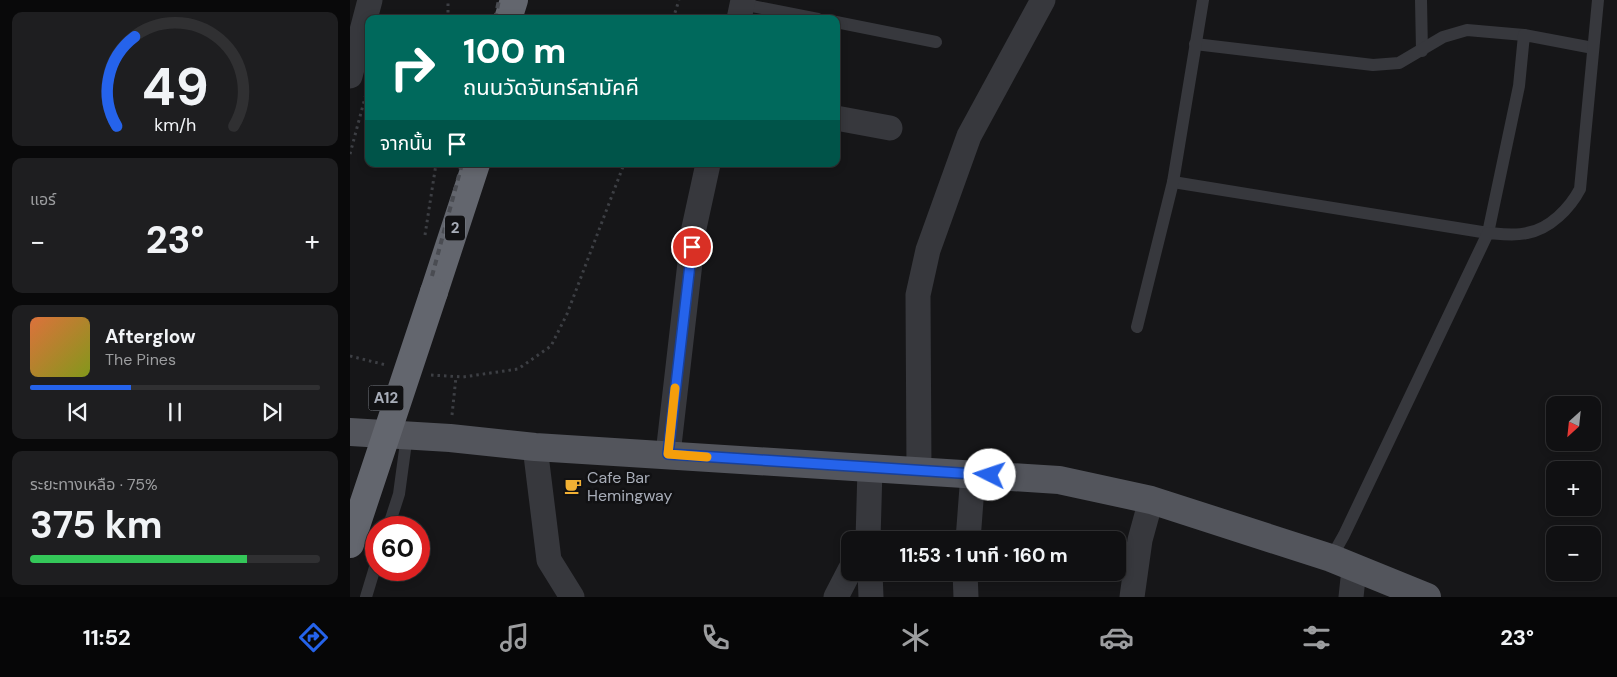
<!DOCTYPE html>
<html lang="th">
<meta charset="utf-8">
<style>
:root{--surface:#101012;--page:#1e1e20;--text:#f1f3f6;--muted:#9c9d9f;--line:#303032;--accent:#2563eb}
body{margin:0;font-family:"DM Sans","Noto Sans Thai",sans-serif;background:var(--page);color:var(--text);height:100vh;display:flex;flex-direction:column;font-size:19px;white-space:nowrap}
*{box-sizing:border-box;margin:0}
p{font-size:16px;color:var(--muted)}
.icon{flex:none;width:28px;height:28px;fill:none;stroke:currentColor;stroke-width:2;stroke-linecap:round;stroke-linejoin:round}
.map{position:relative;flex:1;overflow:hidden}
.panel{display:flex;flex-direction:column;gap:12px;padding:12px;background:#09090a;width:350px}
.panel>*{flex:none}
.banner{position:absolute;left:15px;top:15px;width:475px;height:152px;border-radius:10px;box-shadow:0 2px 8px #0003,0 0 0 1px var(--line);background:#00695c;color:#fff;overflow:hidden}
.needle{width:32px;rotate:207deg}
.buttons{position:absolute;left:1196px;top:396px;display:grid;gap:10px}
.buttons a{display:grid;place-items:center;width:55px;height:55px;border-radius:10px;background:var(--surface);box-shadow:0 2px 8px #0003,0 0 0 1px var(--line);font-size:25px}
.speed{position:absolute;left:15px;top:516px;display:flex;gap:10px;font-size:25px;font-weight:700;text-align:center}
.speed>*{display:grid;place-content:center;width:65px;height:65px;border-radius:50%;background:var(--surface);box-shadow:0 2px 8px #0003,0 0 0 1px var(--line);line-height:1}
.speed .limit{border:8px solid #d22;background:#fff;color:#111}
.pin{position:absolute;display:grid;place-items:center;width:42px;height:42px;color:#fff;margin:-21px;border:2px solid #fff;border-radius:50%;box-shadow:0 1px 5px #0007}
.me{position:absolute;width:55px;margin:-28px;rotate:274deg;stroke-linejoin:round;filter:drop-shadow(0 0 4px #0008)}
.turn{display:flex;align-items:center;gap:18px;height:105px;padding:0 15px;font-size:22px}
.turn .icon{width:65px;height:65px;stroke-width:2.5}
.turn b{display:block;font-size:35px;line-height:42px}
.then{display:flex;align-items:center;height:48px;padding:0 15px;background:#0003;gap:10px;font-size:19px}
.big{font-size:38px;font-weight:700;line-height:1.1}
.panel .card{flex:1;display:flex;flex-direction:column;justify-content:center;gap:8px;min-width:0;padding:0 18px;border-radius:10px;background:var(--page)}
.panel .dial{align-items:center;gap:0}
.dial svg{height:130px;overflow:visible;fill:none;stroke:var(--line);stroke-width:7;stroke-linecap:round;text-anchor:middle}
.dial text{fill:var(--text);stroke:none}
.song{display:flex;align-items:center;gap:15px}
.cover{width:60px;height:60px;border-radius:8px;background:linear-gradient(135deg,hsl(20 70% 55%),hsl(70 70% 35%))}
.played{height:5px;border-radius:2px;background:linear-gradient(90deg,var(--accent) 35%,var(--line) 35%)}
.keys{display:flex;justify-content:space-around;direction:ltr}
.heat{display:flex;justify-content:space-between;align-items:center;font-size:28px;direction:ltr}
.charge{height:8px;border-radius:4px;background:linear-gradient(90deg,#34c759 75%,var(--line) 0)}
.trip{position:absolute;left:491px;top:531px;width:285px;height:50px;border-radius:10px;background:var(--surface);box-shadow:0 2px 8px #0003,0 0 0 1px var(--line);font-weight:700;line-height:50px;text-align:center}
.menu{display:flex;height:80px;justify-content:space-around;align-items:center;background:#060607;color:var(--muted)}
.menu .icon{width:35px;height:35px}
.menu .current{color:var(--accent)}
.menu b{font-size:22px;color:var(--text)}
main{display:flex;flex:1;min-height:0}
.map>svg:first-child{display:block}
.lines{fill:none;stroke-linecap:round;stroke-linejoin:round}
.path{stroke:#3d3f44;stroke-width:3;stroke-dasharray:2.5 4;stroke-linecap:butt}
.lane{stroke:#37383d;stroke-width:12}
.street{stroke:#37383d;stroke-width:25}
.primary{stroke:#53555c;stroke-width:28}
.highway{stroke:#63666e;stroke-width:28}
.rail{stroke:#4a4c52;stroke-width:4;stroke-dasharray:6 5;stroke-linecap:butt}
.highway-bridge{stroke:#63666e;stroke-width:28}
.route-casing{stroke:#184099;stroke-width:12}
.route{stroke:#2563eb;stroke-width:9}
.slow{stroke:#f59e0b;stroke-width:9}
.labels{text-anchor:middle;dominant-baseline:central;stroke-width:5;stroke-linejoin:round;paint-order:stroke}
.shield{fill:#111113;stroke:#7b7e86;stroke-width:1}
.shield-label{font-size:15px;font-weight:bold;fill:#a8adb8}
.poi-label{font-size:16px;fill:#a8adb8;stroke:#111113;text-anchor:start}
</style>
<main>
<section class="panel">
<div class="card dial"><svg viewBox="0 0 100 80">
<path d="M14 69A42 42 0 1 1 86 69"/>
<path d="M14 69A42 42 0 0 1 25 14" stroke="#2563eb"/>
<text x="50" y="56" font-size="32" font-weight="700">49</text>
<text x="50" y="72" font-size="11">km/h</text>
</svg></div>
<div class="card"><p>แอร์</p>
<div class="heat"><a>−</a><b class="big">23°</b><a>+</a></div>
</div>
<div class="card">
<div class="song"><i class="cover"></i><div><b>Afterglow</b><p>The Pines</p></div></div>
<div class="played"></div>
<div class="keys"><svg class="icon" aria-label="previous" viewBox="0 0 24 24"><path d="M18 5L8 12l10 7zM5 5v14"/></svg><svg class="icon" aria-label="pause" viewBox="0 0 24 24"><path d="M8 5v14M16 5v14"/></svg><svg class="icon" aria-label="next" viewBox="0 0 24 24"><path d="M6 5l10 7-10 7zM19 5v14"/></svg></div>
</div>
<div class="card"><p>ระยะทางเหลือ · 75%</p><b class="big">375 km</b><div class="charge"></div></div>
</section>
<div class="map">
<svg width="1267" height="597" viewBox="0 0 1267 597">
<rect width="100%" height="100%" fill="#161618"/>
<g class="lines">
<g class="path">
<path d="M98,19V0"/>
<path d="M323,19L329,0"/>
<path d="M0,154L16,94"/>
<path d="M75,235L86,164"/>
<path d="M0,356L36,365"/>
<path d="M81,375L113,377L168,369L201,346L217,314L274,164"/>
<path d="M102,415L106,377"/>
</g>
<g class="lane">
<path d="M1071,0L1072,51"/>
<path d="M392,4L468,19"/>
<path d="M486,22L586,42"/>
<path d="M845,44L1023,65L1049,63L1093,37L1117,30L1174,35"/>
<path d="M823,182L1138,233L1169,86L1174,35L1243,48"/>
<path d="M787,327L823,182L853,0"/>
<path d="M38,528L49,494L57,435"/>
<path d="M981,558L994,535L1138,233C1151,234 1165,236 1177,233C1200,229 1220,208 1230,189L1248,0"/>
<path d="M16,597L26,564"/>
</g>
<g class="street">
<path d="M389,19L393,0"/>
<path d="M0,76L20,0"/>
<path d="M486,118L540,128"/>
<path d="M185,447L199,560L222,597"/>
<path d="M318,454L344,228L358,164"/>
<path d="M569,471L568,295L578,250L619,136L693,0"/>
<path d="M518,540L520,468"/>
<path d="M618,540L623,474"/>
<path d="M520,572L521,597"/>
<path d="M615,572L616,597"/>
<path d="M486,597L500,570"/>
<path d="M782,597L790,540L801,500"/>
<path d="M1001,597L1004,569"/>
</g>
<path class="primary" d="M0,432L100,438L185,447L709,480L801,500L981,558L1077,597"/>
<g class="highway">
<path d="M158,19L164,0"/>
<path d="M84,292L126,164"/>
</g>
<g class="rail">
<path d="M145,19L149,0"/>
<path d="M0,527L78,291L112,164"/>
</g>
<path class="highway-bridge" d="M0,544L84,292"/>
</g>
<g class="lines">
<g class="route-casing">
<path id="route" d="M342,247L318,454L640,475"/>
</g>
<use href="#route" class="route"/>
<path class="slow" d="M325,388L318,454L357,457"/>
</g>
<defs>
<g id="cafe-bare" transform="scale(1.35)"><path d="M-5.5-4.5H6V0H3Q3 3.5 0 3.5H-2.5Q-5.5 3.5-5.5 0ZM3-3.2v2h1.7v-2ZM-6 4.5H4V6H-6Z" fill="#f2b134" stroke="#111113" stroke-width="2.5" paint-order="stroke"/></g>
</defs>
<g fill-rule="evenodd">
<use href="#cafe-bare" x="223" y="486"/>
</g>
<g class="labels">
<g class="shield">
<rect x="95" y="215.5" width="20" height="25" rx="4"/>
<rect x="18.5" y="385.5" width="35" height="25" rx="4"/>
</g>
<g class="shield-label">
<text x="105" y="228">2</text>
<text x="36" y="398">A12</text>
</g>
<g class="poi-label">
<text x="237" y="477">Cafe Bar<tspan x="237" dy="18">Hemingway</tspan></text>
</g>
</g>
</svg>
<div class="buttons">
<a><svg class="needle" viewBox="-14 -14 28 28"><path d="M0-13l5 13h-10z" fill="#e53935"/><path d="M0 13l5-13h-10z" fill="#9c9d9f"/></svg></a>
<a>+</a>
<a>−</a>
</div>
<div class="speed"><div class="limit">60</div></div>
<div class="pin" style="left:342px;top:247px;background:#d93025"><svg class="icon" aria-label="arrive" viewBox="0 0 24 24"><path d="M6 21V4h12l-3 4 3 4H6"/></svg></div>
<svg class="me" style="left:640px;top:475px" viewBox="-20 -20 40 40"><circle r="19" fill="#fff"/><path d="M0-13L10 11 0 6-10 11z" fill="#2563eb"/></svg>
<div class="trip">11:53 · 1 นาที · 160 m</div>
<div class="banner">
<div class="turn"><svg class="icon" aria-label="right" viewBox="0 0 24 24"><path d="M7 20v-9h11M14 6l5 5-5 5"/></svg><div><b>100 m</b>ถนนวัดจันทร์สามัคคี</div></div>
<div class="then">จากนั้น<svg class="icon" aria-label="arrive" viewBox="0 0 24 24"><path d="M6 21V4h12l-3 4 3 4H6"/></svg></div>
</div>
</div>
</main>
<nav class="menu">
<b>11:52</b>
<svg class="icon current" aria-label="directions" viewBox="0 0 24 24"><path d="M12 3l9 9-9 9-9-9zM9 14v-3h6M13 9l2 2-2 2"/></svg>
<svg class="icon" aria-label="music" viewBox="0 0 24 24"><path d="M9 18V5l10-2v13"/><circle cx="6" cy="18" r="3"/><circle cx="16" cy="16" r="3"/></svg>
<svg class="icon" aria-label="phone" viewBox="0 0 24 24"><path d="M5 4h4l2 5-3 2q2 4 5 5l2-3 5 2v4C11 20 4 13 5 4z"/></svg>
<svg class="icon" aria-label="climate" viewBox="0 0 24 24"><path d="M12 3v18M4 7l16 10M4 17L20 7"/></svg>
<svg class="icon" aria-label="car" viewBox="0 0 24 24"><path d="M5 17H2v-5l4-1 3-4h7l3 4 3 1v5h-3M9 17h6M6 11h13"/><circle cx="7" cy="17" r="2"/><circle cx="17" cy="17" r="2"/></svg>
<svg class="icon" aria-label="filters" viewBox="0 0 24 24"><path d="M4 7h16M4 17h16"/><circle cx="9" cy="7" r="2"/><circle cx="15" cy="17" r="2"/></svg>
<b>23°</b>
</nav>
